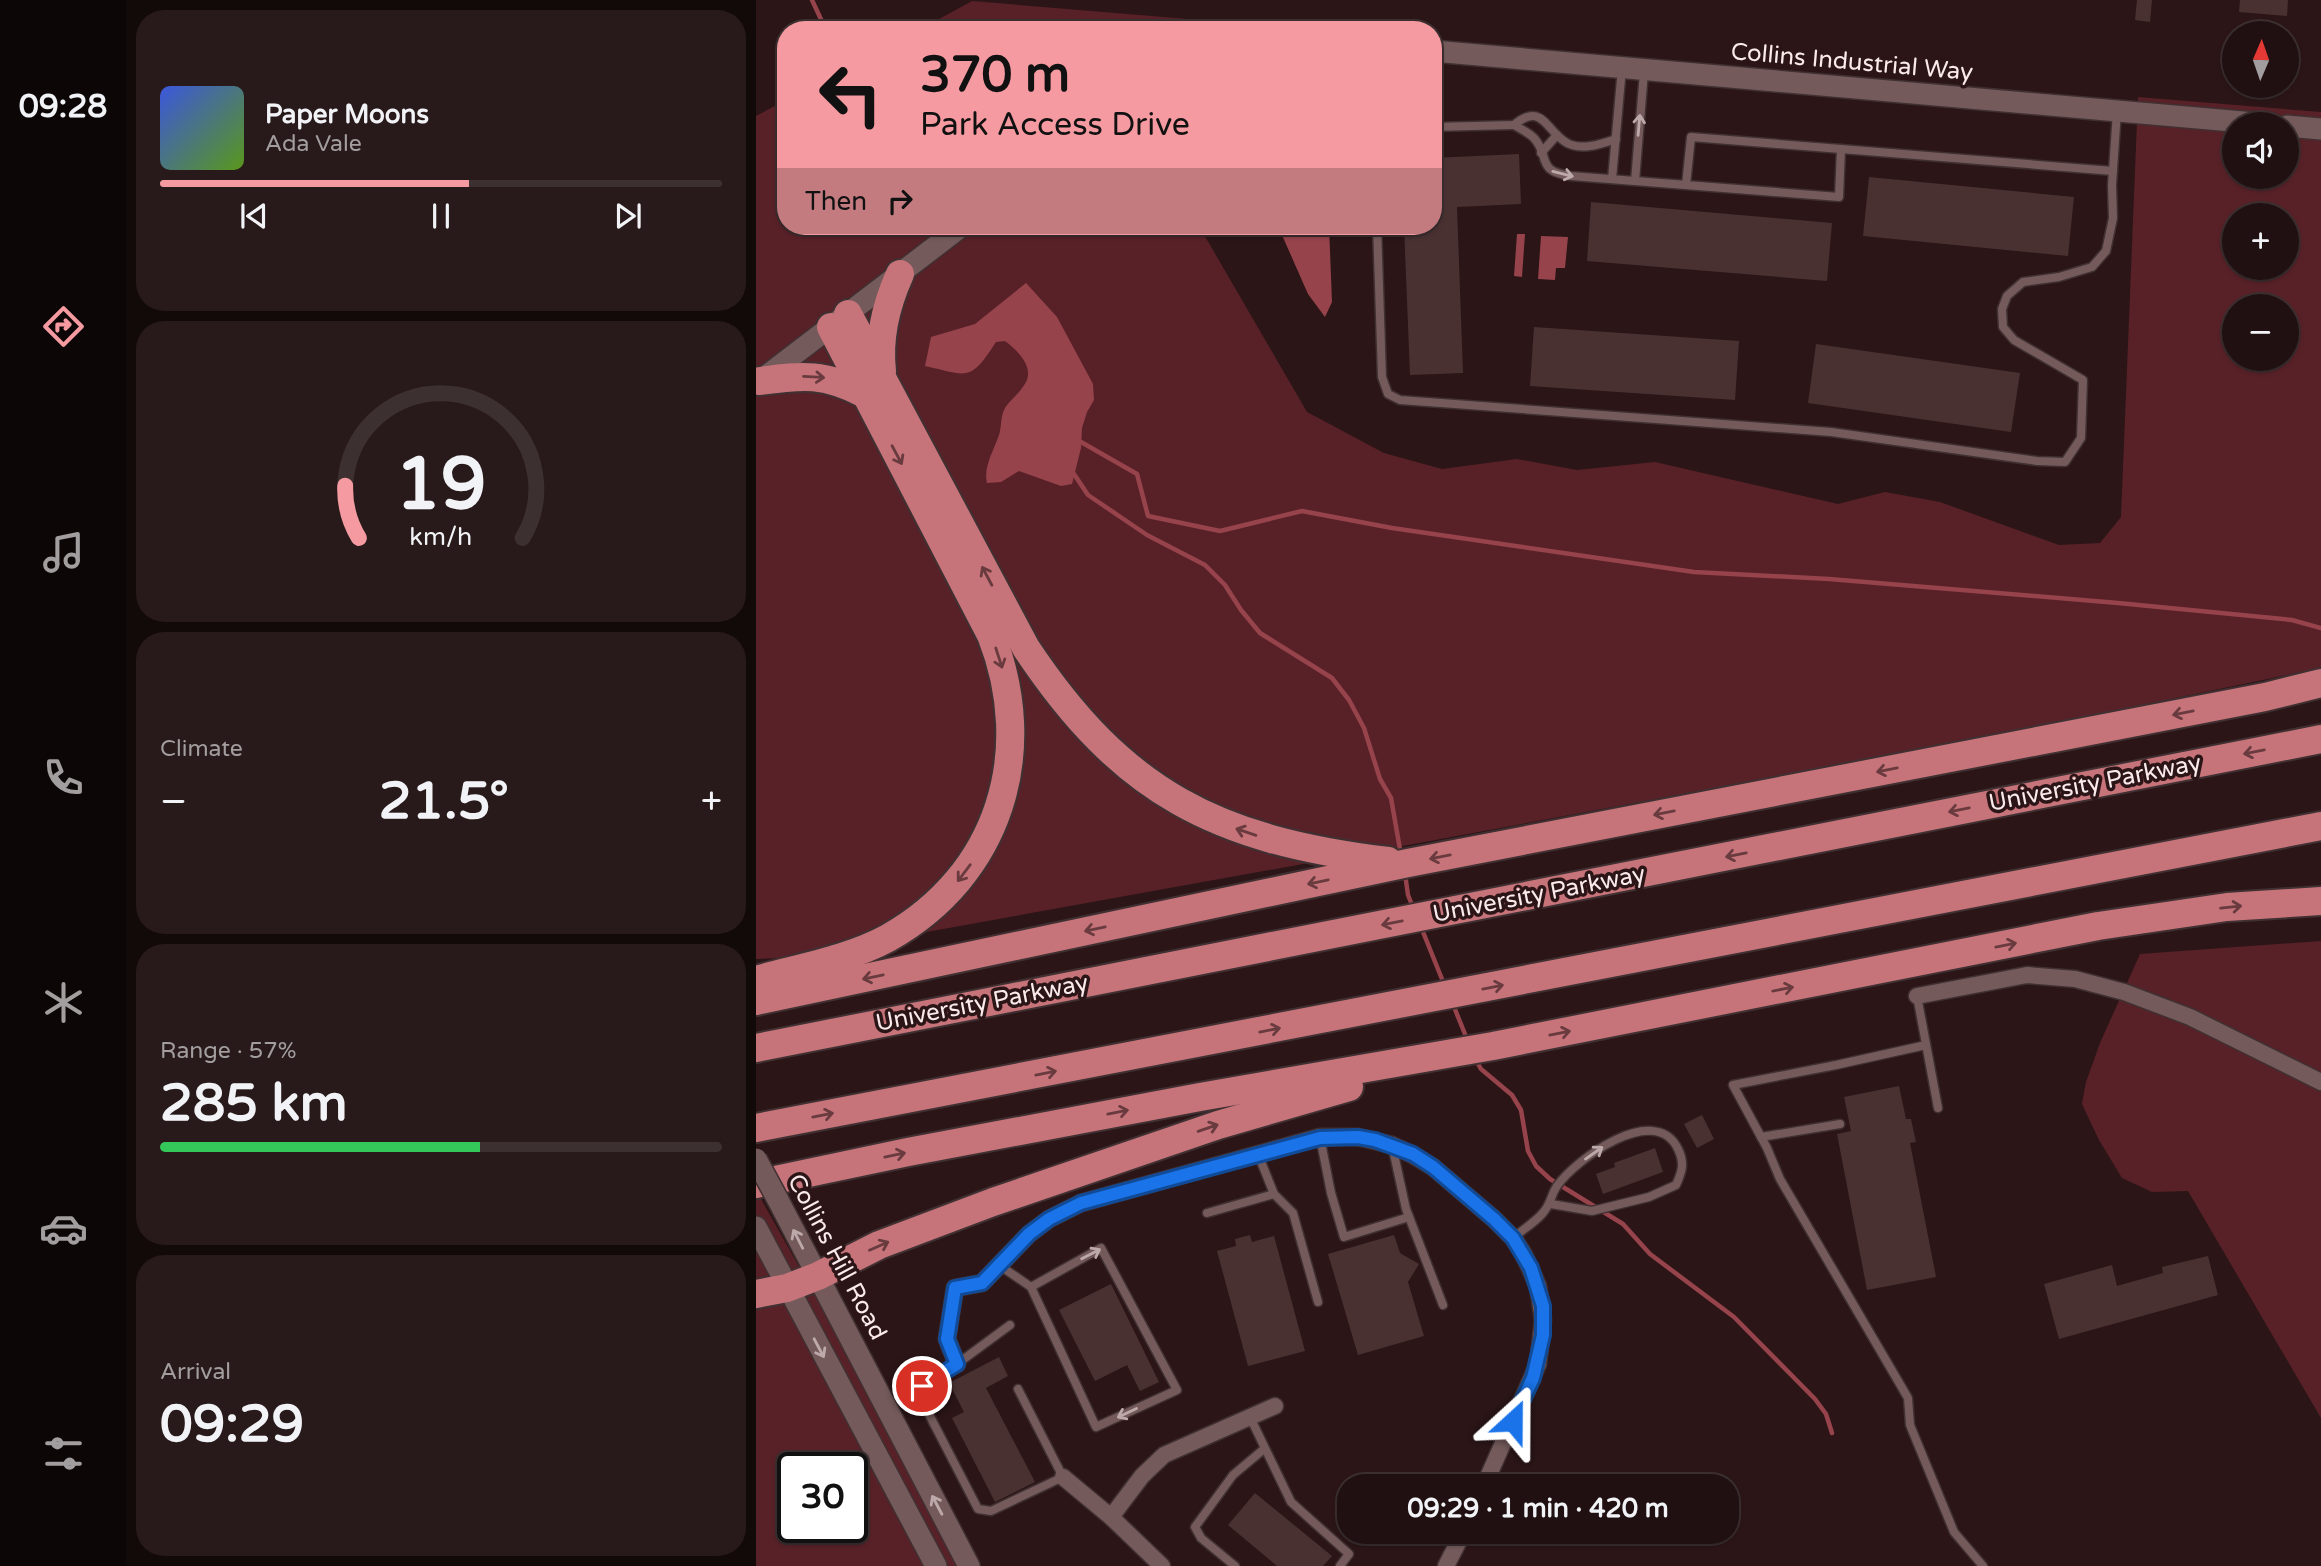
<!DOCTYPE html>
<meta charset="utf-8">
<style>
:root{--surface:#201011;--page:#28191a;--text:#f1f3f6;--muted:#a29d9f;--line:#3d3031;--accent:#f49aa0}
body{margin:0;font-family:"Varela Round",sans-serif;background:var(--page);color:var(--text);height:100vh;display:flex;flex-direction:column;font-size:26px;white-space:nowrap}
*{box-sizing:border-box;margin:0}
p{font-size:23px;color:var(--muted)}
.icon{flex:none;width:38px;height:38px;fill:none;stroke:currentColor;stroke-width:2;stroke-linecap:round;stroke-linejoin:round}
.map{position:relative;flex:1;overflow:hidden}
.sheet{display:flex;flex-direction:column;gap:10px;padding:10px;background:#120909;width:630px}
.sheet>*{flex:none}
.hud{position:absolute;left:21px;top:21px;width:665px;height:214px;border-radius:28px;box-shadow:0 2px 5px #0004,0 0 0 2px var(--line);background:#f49aa0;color:#111;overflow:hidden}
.needle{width:46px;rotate:2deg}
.tools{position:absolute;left:1466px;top:21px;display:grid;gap:14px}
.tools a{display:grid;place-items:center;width:77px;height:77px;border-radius:50%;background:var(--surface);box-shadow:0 2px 5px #0004,0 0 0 2px var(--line);font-size:35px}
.speed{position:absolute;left:21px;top:1452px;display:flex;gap:14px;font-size:35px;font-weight:700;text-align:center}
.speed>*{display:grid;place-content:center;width:91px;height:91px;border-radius:50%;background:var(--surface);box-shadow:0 2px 5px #0004,0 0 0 2px var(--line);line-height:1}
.speed .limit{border:4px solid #111;border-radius:10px;background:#fff;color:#111}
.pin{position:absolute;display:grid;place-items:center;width:60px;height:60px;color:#fff;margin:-30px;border:4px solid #fff;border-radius:50%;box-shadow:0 2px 7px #0007}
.me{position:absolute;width:77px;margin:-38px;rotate:24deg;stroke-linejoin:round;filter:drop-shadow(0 0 5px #0008)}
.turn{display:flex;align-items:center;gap:24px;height:147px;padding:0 28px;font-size:32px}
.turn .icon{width:91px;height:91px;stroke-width:2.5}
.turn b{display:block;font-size:49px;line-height:60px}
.then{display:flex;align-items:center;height:66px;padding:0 28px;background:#0003;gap:14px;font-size:26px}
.big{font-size:52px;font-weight:700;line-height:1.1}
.sheet .card{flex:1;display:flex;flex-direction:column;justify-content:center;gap:10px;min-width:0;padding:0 24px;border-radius:28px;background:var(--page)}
.sheet .dial{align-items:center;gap:0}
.dial svg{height:182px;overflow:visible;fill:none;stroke:var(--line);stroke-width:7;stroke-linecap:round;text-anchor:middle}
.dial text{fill:var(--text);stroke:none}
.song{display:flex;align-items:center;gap:21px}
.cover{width:84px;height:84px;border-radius:10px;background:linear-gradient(135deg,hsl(230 70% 55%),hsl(90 70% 35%))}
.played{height:7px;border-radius:4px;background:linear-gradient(90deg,var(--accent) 55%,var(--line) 55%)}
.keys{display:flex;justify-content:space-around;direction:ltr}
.heat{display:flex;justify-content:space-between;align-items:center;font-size:38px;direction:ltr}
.charge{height:10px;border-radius:5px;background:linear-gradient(90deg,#34c759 57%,var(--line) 0)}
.trip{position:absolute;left:581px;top:1474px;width:402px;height:70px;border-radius:28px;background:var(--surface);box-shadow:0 2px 5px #0004,0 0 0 2px var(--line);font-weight:700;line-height:70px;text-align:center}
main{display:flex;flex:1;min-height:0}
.tab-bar{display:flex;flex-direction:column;width:126px;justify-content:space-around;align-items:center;background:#0d0607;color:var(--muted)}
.tab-bar .icon{width:49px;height:49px}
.tab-bar .on{color:var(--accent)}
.tab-bar b{font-size:32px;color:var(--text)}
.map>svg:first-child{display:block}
.green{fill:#582128;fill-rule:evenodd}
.water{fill:#97434c}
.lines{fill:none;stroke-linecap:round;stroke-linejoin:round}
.stream{stroke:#97434c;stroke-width:4.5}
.building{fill:#493132}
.lane-casing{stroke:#403032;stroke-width:11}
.street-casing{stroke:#403032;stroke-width:19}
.secondary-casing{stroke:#403032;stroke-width:24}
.highway-casing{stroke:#403032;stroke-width:32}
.lane{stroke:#745a5b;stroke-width:8}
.street{stroke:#745a5b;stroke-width:16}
.secondary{stroke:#745a5b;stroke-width:21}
.highway{stroke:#c6747a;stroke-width:28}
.secondary-bridge-casing{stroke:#403032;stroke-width:24;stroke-linecap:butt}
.secondary-bridge{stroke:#745a5b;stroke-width:21}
.oneway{stroke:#bea9aa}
.oneway2{stroke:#693b3f}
.route-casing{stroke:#114b97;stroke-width:18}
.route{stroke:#1a73e8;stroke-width:12}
.labels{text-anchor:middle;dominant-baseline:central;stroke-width:7;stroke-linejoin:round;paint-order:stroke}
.street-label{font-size:24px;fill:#faeaeb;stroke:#2b1517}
</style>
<main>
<nav class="tab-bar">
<b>09:28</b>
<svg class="icon on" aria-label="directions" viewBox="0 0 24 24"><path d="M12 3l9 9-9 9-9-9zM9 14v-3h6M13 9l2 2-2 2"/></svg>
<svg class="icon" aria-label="music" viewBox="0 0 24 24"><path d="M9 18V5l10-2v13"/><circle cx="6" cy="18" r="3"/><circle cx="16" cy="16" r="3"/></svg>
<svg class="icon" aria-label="phone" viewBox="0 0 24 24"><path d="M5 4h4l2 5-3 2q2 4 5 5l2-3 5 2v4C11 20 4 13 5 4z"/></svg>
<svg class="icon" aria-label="climate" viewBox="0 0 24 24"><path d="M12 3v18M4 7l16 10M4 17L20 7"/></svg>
<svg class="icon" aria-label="car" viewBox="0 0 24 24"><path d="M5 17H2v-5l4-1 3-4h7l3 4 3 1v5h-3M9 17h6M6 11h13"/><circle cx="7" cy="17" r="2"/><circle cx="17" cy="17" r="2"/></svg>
<svg class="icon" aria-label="filters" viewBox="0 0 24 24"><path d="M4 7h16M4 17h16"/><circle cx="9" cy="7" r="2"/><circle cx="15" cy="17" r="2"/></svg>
</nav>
<section class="sheet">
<div class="card">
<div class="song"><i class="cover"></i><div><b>Paper Moons</b><p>Ada Vale</p></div></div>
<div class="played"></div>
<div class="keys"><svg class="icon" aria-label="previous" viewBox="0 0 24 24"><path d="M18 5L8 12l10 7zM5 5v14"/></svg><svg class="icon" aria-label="pause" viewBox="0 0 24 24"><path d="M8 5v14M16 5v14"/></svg><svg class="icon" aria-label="next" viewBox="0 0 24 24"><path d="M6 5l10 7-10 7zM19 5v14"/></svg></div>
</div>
<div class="card dial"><svg viewBox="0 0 100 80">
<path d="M14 69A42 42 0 1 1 86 69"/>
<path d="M14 69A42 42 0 0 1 8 46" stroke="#f49aa0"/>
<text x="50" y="56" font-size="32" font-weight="700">19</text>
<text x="50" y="72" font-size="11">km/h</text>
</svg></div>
<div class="card"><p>Climate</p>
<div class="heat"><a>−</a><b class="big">21.5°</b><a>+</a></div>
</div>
<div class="card"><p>Range · 57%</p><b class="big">285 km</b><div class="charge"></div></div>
<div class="card"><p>Arrival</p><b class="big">09:29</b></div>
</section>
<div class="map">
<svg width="1565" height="1566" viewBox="0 0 1565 1566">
<rect width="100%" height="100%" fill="#2b1517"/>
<g class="green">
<path d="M216,1L565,30H163Z"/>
<path d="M1382,97L1565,112V668L1207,742L674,841L27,958L0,959V116L30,100V226H443L551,412L628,453L686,469L761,459L821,470L899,462L1082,504L1129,492L1184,502L1303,545L1344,543L1365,517ZM1479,124H1531V177H1479ZM1479,215H1531V268H1479ZM1479,306H1531V359H1479Z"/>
<path d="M1565,941V1418L1432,1191L1396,1192L1366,1178L1343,1140L1326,1104L1330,1082L1344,1043L1384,954Z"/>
<path d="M0,1190L211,1566H0ZM37,1468H96V1528H37Z"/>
</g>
<g class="water">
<path d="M522,226H573L576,302L569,317L552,294Z"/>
<path d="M761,234H769L766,277L758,276Z"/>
<path d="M785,236L812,237L809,268H800L799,280L782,279Z"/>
<path d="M270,283L301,317L337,384L338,400L331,412L326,428L325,448L316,484L305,486L263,471L245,482L231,483C227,467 238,450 243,435C246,426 244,417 249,408C255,399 265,392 270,382C278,366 261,350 249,341L240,342C214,382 213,376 169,366L175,337L219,324Z"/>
</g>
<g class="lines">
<g class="stream">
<path d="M56,0L70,30"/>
<path d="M325,442L381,474L392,516L464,531L546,511L636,528L938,572L1073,579L1362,603L1536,620L1565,628"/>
<path d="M318,474L332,495L391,535L449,565L469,585L485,610L504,633L576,678L593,700L608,728L624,779L635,798L645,855"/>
<path d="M649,874L652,895L658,910"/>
<path d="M665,927L688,984"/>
<path d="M696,1002L711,1039"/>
<path d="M720,1060L725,1069L756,1095L765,1110L772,1151L780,1166L794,1179L867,1224L894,1254L978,1317L1059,1399L1070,1414L1076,1433"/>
</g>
</g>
<g class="building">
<path d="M1381,0H1396L1394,22L1379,20Z"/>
<path d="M1484,0H1532L1531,16L1483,12Z"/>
<path d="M763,154L765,204L701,207L707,373L654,375L648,226H677V158Z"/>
<path d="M1113,177L1318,197L1312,256L1107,236Z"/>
<path d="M835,202L1076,223L1071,281L831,261Z"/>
<path d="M778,327L983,341L979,400L774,386Z"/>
<path d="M1060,344L1264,373L1255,432L1052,403Z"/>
<path d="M1143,1086L1150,1119H1155L1160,1142L1154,1143L1180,1277L1111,1290L1081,1134L1095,1131L1088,1097Z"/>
<path d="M946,1115L958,1139L941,1148L928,1124Z"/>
<path d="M899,1148L907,1172L847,1194L840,1174L859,1167L858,1163Z"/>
<path d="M494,1235L496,1242L518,1236L549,1351L492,1366L461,1251L480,1246L479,1239Z"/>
<path d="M638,1235L644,1253L663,1264L652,1282L668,1336L602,1355L572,1254Z"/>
<path d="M1452,1256L1462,1295L1303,1339L1288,1284L1356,1265L1361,1286L1407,1273L1406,1267Z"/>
<path d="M355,1284L403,1382L384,1391L371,1365L339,1381L303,1310Z"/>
<path d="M243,1357L252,1376L230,1388L279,1482L239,1502L196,1418L208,1412L193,1383Z"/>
<path d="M499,1493L576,1556L567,1566H521L472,1525Z"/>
</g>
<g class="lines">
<g class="lane-casing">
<g id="lane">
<path d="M677,127L758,125"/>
<path d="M860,139C845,144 826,151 811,143C790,131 786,101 758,125C765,129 773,133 778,138C795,157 779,171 815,176L1083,197L1085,149L935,137L930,185"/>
<path d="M1085,149L1357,171"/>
<path d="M785,153L801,135"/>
<path d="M856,179L866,68"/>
<path d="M879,181L888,72"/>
<path d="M621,226L626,377L632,394L644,400L1075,432L1281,461L1309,462L1325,438L1327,380L1258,340L1247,327L1246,309L1251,296L1267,282L1303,277L1336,267L1350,251L1357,218L1356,185L1361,111"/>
<path d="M1161,996L1182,1108"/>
<path d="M1170,1045L1080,1065L977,1085L1011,1148L1024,1179L1152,1398L1154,1425L1198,1532L1227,1566"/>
<path d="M564,1137L575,1193L588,1237L653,1217"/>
<path d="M1005,1137L1084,1124"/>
<path d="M636,1145L650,1209L687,1305"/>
<path d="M502,1154L518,1194L537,1213L562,1302"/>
<path d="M451,1213L518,1194"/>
<path d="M757,1238C766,1230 778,1223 786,1214C796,1203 794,1196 801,1186C819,1160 899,1101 922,1149C929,1163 926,1172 920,1185L893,1197L836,1211L795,1204"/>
<path d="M243,1265L275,1287L340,1427L421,1390L345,1248L275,1287"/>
<path d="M254,1325L201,1364L166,1386L164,1397L222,1509L235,1511L307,1477L262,1389"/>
<path d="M494,1417L535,1502L593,1554L584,1566"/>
<path d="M479,1566L445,1538L439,1527L477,1475L508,1449"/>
</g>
</g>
<g class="street-casing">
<g id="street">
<path d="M1161,996L1271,975L1319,979L1368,992L1434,1017L1565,1082"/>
<path d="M201,1364L191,1339L199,1288L226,1283L273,1234L293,1219L325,1203L564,1137H602L636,1145L657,1155L677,1167L738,1219L757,1238L767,1253L782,1286L787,1320L782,1364L728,1486"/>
<path d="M307,1477L355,1517L406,1566"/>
<path d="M355,1517L386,1476L408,1455L519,1406"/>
<path d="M690,1566L708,1531"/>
</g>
</g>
<g class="secondary-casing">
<g id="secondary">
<path d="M677,51L1510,124"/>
<path d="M1531,126L1565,129"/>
<path d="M5,380L206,226"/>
<path d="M22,1200L213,1566"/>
<path d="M0,1227L180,1566"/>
</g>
</g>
<g class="highway-casing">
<g id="highway">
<path d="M92,314L270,648C367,794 461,840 632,861"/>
<path d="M126,371C122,336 130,305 144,274"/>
<path d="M4,381C48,375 68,373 109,394"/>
<path d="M0,980C42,968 94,959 132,938C244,875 281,752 235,635L75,327"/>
<path d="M0,1001L652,863L1509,697L1565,683"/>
<path d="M0,1048L1565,739"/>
<path d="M0,1128L1565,826"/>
<path d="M0,1184L152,1152L444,1097L737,1046L1342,926L1471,907L1565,901"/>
<path d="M0,1294L31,1288L62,1276L123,1245L237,1202L462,1125L593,1087"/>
</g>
</g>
<use href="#lane" class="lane"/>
<use href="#street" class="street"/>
<use href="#secondary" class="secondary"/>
<use href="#highway" class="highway"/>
<g class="secondary-bridge-casing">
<path id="secondary-bridge" d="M0,1159L22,1200"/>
</g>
<use href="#secondary-bridge" class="secondary-bridge"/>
</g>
<defs><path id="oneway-shaft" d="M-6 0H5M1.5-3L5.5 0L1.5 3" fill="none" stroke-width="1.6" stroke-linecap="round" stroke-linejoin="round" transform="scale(1.75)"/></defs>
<g class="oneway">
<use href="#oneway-shaft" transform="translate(883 125) rotate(-85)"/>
<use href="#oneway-shaft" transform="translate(807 174) rotate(14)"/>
<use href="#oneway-shaft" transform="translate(838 1153) rotate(-35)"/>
<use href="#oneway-shaft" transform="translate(42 1239) rotate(-117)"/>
<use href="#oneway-shaft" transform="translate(335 1254) rotate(-27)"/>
<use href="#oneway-shaft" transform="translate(63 1348) rotate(62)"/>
<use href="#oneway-shaft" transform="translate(371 1413) rotate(155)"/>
<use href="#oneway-shaft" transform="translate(181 1505) rotate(-118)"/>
</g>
<g class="oneway2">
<use href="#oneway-shaft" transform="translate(58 377) rotate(3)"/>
<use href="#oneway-shaft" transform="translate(141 455) rotate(62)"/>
<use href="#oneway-shaft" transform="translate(231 576) rotate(-118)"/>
<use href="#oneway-shaft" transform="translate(243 658) rotate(72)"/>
<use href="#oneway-shaft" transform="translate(1427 713) rotate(169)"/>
<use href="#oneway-shaft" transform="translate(1498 752) rotate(169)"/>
<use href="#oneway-shaft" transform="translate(1131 770) rotate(169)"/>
<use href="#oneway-shaft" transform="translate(1203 810) rotate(169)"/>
<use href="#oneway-shaft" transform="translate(908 813) rotate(169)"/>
<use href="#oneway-shaft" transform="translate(490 832) rotate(-161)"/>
<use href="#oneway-shaft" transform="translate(980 855) rotate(169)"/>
<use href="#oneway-shaft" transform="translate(684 857) rotate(169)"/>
<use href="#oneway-shaft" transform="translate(208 873) rotate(127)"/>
<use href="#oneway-shaft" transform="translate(562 882) rotate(168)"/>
<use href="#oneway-shaft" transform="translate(1475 907) rotate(-6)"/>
<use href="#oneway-shaft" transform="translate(636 923) rotate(169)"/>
<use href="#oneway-shaft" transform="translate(339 929) rotate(168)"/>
<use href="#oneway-shaft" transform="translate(1250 945) rotate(-11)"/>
<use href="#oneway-shaft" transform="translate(117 977) rotate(168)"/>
<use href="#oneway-shaft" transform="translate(737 987) rotate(-11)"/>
<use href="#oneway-shaft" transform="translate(1027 989) rotate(-11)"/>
<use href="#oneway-shaft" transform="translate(514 1030) rotate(-11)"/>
<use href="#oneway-shaft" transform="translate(804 1033) rotate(-11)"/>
<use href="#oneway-shaft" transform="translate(290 1073) rotate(-11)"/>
<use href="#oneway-shaft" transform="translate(362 1112) rotate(-11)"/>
<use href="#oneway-shaft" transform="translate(67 1115) rotate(-11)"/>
<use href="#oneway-shaft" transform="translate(452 1128) rotate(-19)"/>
<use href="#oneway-shaft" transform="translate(139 1155) rotate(-12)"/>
<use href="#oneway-shaft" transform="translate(123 1246) rotate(-24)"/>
</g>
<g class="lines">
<g class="route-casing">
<path id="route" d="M166,1386L201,1364L191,1339L199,1288L226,1283L273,1234L293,1219L325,1203L564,1138L602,1137L619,1140L657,1154L677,1167L738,1219L757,1238L775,1268L787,1306V1335L777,1378L757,1421"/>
</g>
<use href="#route" class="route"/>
</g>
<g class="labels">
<g class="street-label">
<text transform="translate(1096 62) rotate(5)">Collins Industrial Way</text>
<text transform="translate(1339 783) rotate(-11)">University Parkway</text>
<text transform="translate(783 894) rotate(-11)">University Parkway</text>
<text transform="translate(226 1003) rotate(-11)">University Parkway</text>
<text transform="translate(81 1257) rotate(62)">Collins Hill Road</text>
</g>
</g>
</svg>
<div class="tools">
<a><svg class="needle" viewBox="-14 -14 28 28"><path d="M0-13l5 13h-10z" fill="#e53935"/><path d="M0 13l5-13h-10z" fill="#a29d9f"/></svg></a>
<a><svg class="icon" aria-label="sound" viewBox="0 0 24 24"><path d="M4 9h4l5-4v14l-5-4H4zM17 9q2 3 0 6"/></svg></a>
<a>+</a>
<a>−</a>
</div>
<div class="speed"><div class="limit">30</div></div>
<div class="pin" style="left:166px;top:1386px;background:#d93025"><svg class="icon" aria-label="arrive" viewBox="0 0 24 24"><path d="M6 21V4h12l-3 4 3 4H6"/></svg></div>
<svg class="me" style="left:757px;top:1421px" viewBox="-20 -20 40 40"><path d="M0-17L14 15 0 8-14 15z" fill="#1a73e8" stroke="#fff" stroke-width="4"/></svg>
<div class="trip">09:29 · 1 min · 420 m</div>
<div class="hud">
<div class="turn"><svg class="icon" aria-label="left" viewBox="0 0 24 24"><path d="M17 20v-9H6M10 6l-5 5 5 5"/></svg><div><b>370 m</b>Park Access Drive</div></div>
<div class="then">Then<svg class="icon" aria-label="right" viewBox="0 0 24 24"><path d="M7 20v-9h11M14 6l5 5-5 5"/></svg></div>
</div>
</div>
</main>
